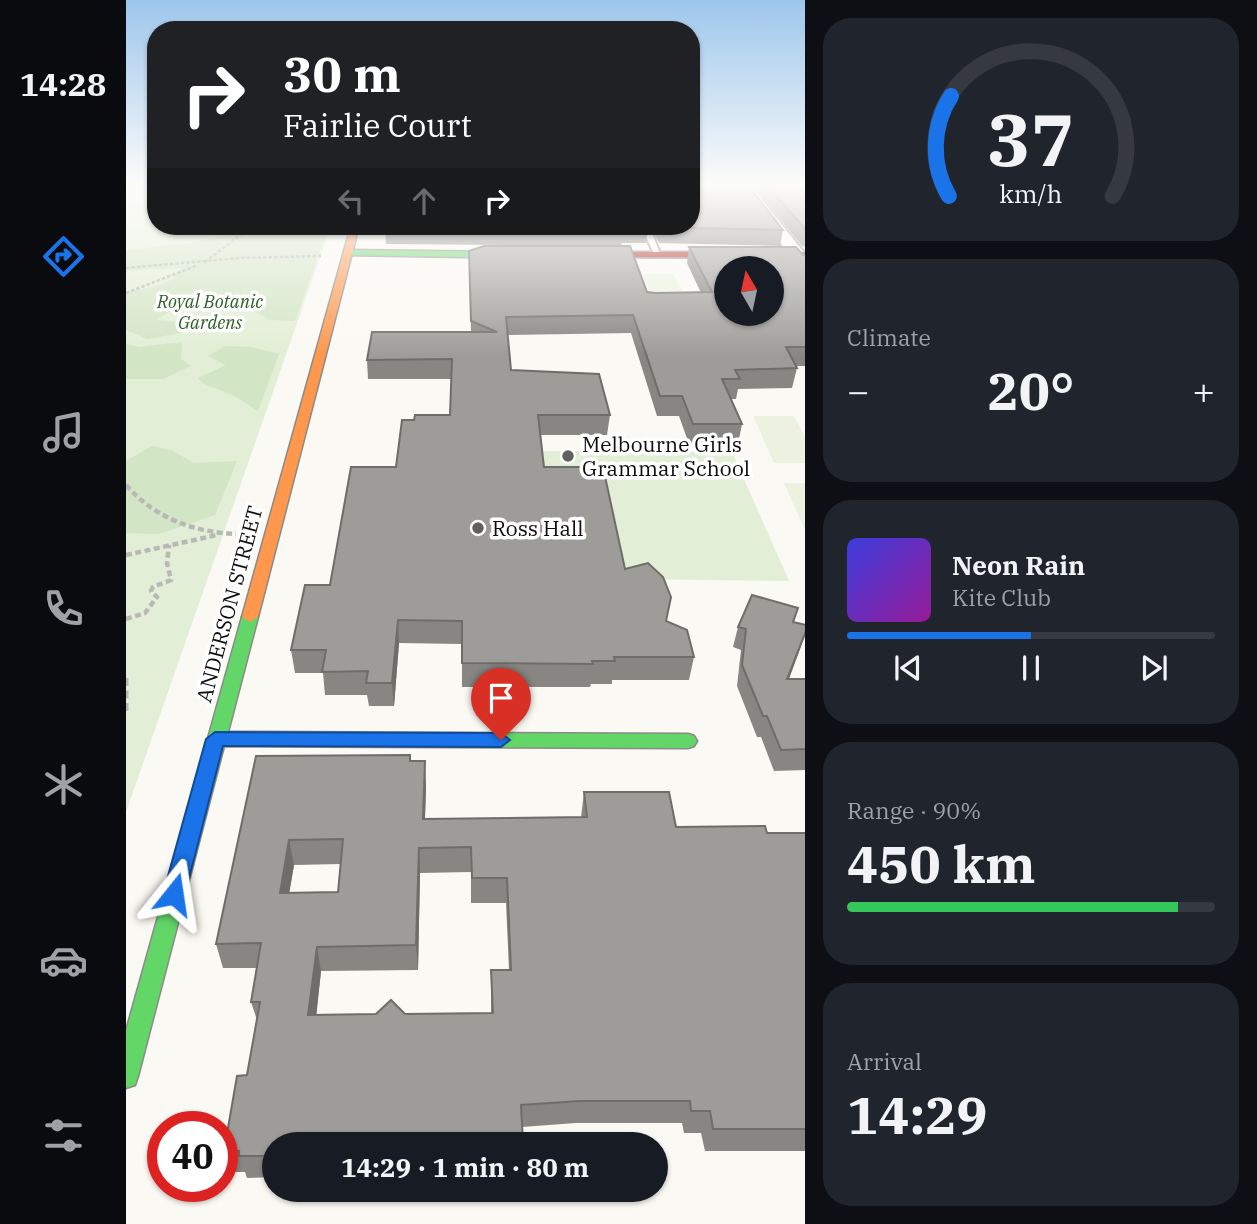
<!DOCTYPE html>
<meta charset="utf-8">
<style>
:root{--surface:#171b24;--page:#20242c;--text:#f1f3f6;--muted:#9ea1a6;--line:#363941;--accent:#1a73e8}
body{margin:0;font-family:"IBM Plex Serif",serif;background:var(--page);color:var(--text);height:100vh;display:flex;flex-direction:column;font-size:26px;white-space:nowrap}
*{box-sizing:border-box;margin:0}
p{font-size:23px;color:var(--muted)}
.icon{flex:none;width:38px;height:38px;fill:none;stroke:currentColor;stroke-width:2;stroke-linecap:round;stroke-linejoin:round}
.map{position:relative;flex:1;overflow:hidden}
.details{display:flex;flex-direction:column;gap:18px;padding:18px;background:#0d0f14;width:452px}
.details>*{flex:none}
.top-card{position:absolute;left:21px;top:21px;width:553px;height:214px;border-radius:28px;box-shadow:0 2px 5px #0004;background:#202124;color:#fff;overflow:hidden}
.needle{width:46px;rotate:351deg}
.fabs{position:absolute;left:588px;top:256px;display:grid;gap:14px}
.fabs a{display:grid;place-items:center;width:70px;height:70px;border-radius:50%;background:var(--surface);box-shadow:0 2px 5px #0004;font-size:35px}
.speed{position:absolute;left:21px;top:1111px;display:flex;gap:14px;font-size:35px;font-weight:700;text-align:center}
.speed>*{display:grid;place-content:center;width:91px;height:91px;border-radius:50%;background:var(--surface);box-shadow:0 2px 5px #0004;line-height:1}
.speed .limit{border:10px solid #d22;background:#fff;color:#111}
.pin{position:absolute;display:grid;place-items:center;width:60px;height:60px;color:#fff;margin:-72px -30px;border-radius:50% 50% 50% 0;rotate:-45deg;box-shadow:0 0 7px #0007}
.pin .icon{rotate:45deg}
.me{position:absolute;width:77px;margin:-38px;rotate:15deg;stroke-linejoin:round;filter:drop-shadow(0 0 5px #0008)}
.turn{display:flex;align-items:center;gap:24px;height:147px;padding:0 21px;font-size:32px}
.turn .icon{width:91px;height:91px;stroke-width:2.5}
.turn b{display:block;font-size:49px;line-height:60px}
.lanes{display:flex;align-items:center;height:66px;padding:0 21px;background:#0003;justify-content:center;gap:35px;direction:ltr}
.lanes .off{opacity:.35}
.big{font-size:52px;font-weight:700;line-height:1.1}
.details .tile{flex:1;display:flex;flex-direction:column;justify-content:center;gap:10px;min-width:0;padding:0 24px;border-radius:28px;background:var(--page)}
.details .dial{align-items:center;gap:0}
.dial svg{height:182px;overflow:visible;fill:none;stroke:var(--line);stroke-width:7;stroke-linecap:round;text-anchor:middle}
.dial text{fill:var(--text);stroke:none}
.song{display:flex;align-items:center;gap:21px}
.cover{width:84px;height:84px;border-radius:10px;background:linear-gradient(135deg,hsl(240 70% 55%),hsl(300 70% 35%))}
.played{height:7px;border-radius:4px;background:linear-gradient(90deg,var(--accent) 50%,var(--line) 50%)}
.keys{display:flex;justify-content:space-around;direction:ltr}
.heat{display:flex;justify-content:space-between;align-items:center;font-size:38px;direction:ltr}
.charge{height:10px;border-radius:5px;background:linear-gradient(90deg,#34c759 90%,var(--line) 0)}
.trip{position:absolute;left:136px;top:1132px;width:406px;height:70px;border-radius:35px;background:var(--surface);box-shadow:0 2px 5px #0004;font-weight:700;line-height:70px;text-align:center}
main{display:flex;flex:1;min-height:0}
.dock{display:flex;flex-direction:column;width:126px;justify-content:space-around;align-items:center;background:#090b0e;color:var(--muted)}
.dock .icon{width:49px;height:49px}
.dock .current{color:var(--accent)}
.dock b{font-size:32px;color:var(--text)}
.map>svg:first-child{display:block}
.green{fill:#e2eed5}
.forest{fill:#d2e5c4}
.pitch{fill:#ecf2df}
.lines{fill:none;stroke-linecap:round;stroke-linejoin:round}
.lane-casing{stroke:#949491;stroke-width:4}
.street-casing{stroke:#949491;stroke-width:4}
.fast-casing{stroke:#8b8a88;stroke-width:3}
.slow-casing{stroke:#8b8a88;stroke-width:3}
.jam-casing{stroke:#8b8a88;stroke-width:3}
.path-far2{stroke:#b8b8b7;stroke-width:2.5;stroke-dasharray:3.5 2;stroke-linecap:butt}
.path-far1{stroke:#b8b8b7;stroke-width:4.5;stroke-dasharray:6 3.5;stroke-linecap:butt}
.path{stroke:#b8b8b7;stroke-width:5;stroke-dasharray:8 4.5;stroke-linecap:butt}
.lane{fill:#fefefd;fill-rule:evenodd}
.street{fill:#fefefd;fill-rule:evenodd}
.fast{fill:#63d668;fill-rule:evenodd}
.slow{fill:#ff974d;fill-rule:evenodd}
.jam{fill:#b3261e;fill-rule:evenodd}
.wall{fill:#888683;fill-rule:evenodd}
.shaded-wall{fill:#6f6d6a}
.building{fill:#9e9c98;stroke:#6f6d6a;stroke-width:2;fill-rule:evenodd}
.route{fill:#1a73e8;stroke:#114b97;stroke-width:2}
.poi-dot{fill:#61605e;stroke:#fff;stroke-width:2.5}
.labels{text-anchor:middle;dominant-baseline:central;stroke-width:7;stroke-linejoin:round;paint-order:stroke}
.far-park-label{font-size:18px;font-style:italic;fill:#2c5f25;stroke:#fff}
.poi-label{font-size:21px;fill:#0e0e0e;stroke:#fff;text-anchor:start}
.street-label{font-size:21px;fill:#0e0e0e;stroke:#fff}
</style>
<main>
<nav class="dock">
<b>14:28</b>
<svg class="icon current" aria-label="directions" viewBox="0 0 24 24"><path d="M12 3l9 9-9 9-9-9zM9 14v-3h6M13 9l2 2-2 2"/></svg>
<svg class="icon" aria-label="music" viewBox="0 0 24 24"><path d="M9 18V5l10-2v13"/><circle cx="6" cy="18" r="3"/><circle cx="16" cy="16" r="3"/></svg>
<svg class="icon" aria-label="phone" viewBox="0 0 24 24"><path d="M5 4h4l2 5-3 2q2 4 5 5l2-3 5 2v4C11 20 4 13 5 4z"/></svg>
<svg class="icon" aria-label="climate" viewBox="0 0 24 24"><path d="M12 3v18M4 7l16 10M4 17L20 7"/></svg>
<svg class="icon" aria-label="car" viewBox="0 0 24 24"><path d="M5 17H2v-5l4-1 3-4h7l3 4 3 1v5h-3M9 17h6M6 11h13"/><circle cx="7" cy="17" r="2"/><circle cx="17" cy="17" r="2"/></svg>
<svg class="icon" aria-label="filters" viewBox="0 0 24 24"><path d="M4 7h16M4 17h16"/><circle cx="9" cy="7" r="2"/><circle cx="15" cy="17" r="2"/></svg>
</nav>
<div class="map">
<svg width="680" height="1224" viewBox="0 0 680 1224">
<rect width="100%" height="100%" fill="#faf9f3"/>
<g class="green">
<path d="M0,185H30V226H205L0,812Z"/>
<path d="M406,451L606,452L663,581L368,577Z"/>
</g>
<g class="forest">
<path d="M146,226H203L169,321L143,320L117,303L78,299L56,303L31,320L54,322L60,332L22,339L0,330V293C18,287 46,288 55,268L0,271V250L63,243Z"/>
<path d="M56,342L55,359L65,366L37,379H0V344L13,347Z"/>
<path d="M99,346L125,347L153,354L132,411L107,395L78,384L72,378L100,365L82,356Z"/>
<path d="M26,446L45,450L68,463L111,461L89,515L33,534L0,533V461Z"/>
</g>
<g class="pitch">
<path d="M517,274H547L561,301H527Z"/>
<path d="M627,416H668L679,437V463H648Z"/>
<path d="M658,483H679V530Z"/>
</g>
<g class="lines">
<g class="lane-casing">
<path id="lane" d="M515,226H523L535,256L528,254Z"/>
</g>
<g class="street-casing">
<path id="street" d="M611,185H624L680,255V271L674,269Z"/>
</g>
<g class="fast-casing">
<g id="fast">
<path d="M221,250L394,252L398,255L394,258L218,255V251Z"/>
<path d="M124,612L132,617L102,732L562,734L568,736L571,741L568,746L562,748L98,746L12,1076L9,1085L0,1088V1031L116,617Z"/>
</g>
</g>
<g class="slow-casing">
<path id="slow" d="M225,226H233L132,617L124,622L116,617Z"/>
</g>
<g class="jam-casing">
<path id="jam" d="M451,252H680V258L454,257L451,256Z"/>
</g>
<g class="path-far2">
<path d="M79,262L126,226"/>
<path d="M0,268L113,258L195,256"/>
<path d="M0,293L72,265"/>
</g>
<g class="path-far1">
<path d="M0,485C29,518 67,532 110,534"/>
<path d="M0,555L91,535"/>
<path d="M0,619L19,613L31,597L25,591L27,587L45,580L41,563L43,545"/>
</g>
<path class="path" d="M0,678V714"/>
<use href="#lane" class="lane"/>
<use href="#street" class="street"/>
<use href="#fast" class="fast"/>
<use href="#slow" class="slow"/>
<use href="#jam" class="jam"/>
</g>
<g class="wall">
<path d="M626,185H680V247L676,246Z"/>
<path d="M524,226H565L657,230L654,246L533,243Z"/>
<path d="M522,227L520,243H496L495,246L260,244L259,228Z"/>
<path d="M563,247L680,255V366H670L671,368L666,388L612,389L610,399H605L616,424L612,444H563L553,416H531L505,333L382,335L385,370L484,415L481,435H415L418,467L568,657L563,680H486V684H465L464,687H336V644L273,643L268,706H243L241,695H199L197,673H169L165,650L204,585L270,467L288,420L324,415L325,379H242L241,360L345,332L343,251L529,293H575L561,263Z"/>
<path d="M672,608L668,622L680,632L663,679H680V770L648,771L635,737H631L611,686L615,650L607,647L612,627Z"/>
<path d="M130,756L284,761L300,786L299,819L455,817L458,792L550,827L641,833H680V1151H579L575,1133H558L556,1123H450L396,1127V1144H149V1177L121,1178L119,1172H107L98,1151L121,1075L131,1020L125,1002L131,968H97L90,944ZM215,864L212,892L163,893L168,865ZM345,872V903H380L383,970H365V1013L190,1015L195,971L292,970L294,873Z"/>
</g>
<g class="shaded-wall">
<path d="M272,620L273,643L268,706L266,683Z"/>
<path d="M680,631L675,646L655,700L661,679Z"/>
<path d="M299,761L300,786L298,844L297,819Z"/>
<path d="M163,840L168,865L159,918L154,893Z"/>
<path d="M293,848L294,873L292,970L290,945Z"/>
<path d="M191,947L195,971L188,1038L182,1015Z"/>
</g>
<g class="building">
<path d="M565,185H622L657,230L535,227L534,226H565Z"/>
<path d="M641,185H680V230Z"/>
<path d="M260,226H521L522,227H496L497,229L259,228Z"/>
<path d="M358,246H504L521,292L529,293L586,292L563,247H670L677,255H680V347H660L671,368L609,370L614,379H596L616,424H567L556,396H534L507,315L380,317L385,370L473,374L484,415H412L418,467H477L499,569L522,563L537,577L545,597L540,621L561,630L568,657H488L489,661H466L467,664L336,663V621L272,620L266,683H240L242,671L196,672L200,650H165L179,585H204L225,467H270L276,420H288L289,415H324L326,359L241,360L246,332H371L345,321L343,251ZM600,268H646V313H600Z"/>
<path d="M626,595L672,608L667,622L680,625V631L661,679H680V749L655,750L641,716H637L616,665L620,629L612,627Z"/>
<path d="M284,755V761H299L297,819L461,817L458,792H543L550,827L639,826L641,833H680V1129H587L584,1111H565L564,1101H454L395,1105L397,1142L253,1143V1144H149V1156H113V1151H98L111,1076L121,1075L134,1002H125L135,943L90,944L130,756ZM217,839L212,892L154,893L163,840ZM345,847L346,878H381L385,970H365L367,1013L279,1014L265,1000L250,1014L182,1015L191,947L290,945L293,848Z"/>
</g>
<linearGradient id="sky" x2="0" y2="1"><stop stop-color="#9dc6ec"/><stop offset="0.52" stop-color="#fdfcfa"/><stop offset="1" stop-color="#fdfcfa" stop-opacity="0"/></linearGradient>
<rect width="680" height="356" fill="url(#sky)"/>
<path class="route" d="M89,732L375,733L384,740L375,747L97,746L59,894L56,901L48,904L40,901L37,894L80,739Z"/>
<g class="poi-dot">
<circle cx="442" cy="456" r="7"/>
<circle cx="352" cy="528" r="7"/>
</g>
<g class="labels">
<g class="far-park-label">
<text x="84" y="301">Royal Botanic<tspan x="84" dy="21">Gardens</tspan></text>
</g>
<g class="poi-label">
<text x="456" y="444">Melbourne Girls<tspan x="456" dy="24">Grammar School</tspan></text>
<text x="366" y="528">Ross Hall</text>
</g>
<g class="street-label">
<text transform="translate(103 604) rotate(-75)">ANDERSON STREET</text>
</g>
</g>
</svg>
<div class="fabs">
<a><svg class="needle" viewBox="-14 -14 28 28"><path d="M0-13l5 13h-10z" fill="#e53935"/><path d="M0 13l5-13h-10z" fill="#9ea1a6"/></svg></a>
</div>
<div class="speed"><div class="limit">40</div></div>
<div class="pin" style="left:375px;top:740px;background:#d93025"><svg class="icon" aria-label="arrive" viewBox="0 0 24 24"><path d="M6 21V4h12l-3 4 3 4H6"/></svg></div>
<svg class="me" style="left:48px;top:894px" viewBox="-20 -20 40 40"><path d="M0-17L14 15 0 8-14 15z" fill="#1a73e8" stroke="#fff" stroke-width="4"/></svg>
<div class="trip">14:29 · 1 min · 80 m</div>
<div class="top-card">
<div class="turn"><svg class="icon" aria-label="right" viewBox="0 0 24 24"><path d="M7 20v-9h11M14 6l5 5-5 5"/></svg><div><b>30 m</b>Fairlie Court</div></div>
<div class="lanes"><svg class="icon off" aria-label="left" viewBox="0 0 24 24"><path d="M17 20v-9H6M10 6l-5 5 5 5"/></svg><svg class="icon off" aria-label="ahead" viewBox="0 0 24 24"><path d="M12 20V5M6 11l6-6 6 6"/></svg><svg class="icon" aria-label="right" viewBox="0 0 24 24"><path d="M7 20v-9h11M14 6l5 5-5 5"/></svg></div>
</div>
</div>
<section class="details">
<div class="tile dial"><svg viewBox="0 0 100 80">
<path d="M14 69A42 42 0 1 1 86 69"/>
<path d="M14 69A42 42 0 0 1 15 25" stroke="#1a73e8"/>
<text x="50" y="56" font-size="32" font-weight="700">37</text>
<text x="50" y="72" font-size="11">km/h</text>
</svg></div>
<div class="tile"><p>Climate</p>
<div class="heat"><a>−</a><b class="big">20°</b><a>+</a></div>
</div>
<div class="tile">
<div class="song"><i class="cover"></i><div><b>Neon Rain</b><p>Kite Club</p></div></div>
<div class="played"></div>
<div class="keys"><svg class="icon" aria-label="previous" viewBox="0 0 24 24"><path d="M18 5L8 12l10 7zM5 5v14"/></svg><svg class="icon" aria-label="pause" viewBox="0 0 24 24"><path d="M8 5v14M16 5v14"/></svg><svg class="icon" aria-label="next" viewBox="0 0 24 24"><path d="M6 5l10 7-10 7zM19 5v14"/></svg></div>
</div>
<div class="tile"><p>Range · 90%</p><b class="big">450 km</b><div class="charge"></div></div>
<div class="tile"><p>Arrival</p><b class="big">14:29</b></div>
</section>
</main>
